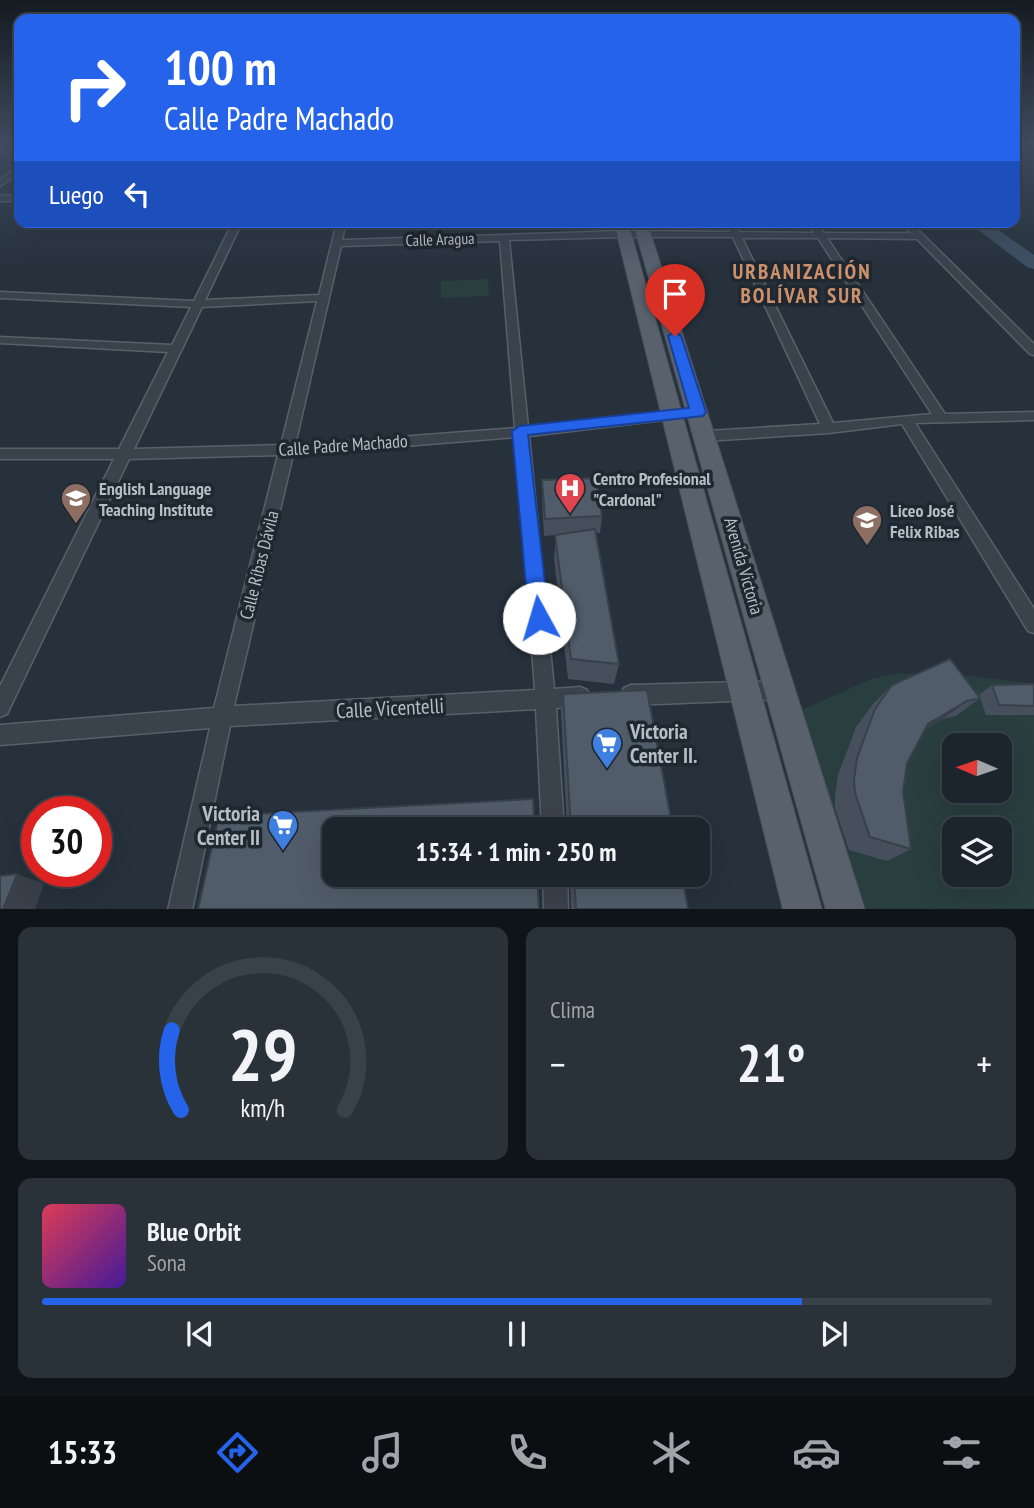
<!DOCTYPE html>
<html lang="es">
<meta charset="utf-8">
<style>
:root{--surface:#1c252d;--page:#293139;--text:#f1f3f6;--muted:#a0a5aa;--line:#3a4249;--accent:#2563eb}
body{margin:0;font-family:"PT Sans Narrow",sans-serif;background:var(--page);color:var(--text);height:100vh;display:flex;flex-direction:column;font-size:26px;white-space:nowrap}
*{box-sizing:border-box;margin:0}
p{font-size:23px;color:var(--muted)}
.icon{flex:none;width:38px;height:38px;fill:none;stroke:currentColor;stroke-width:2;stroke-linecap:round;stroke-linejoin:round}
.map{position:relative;height:909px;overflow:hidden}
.sheet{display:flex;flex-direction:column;gap:18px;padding:18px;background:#0f1419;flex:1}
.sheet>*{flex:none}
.hud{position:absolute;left:14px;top:14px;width:1006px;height:214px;border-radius:14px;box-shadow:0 7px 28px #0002,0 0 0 2px var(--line);background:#2563eb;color:#fff;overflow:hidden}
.needle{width:46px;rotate:272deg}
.controls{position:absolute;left:942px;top:733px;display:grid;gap:14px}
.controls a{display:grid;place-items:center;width:70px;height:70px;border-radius:14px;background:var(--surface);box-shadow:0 7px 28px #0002,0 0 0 2px var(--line);font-size:35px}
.speed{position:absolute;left:21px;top:796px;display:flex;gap:14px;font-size:35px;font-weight:700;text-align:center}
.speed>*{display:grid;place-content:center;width:91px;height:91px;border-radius:50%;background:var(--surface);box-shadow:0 7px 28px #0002,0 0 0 2px var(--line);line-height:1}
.speed .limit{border:10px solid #d22;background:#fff;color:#111}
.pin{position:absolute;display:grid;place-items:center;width:60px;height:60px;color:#fff;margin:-72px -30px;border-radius:50% 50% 50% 0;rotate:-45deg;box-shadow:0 0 7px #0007}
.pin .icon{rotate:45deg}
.me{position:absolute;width:77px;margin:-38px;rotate:354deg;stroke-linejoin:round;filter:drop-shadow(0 0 5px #0008)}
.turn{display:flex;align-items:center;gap:24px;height:147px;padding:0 35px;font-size:32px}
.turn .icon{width:91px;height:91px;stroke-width:2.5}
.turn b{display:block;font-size:49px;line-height:60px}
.then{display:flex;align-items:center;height:66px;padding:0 35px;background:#0003;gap:14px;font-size:26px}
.big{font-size:52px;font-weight:700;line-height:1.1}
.sheet .tile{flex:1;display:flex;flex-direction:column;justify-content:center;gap:10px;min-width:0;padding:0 24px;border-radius:14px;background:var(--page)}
.sheet .dial{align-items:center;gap:0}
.dial svg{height:182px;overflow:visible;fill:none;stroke:var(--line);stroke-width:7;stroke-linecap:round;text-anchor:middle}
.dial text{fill:var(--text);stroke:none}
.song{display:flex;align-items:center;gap:21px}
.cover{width:84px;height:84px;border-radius:10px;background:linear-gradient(135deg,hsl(350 70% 55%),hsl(260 70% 35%))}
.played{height:7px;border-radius:4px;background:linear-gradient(90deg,var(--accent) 80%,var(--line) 80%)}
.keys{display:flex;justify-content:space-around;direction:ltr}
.heat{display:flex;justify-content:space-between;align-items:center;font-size:38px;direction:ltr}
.sheet .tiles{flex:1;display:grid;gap:18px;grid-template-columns:1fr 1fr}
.tile:last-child{grid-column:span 2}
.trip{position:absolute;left:322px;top:817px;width:388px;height:70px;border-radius:14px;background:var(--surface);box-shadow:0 7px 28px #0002,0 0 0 2px var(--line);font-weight:700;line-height:70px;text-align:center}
.dock{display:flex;height:112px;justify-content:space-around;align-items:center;background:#0b0f12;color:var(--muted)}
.dock .icon{width:49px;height:49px}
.dock .current{color:var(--accent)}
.dock b{font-size:32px;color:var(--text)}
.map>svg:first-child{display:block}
.green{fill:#293e3e;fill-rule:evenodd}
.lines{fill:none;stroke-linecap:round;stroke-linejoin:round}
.river{fill:#3d4f63;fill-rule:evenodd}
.minor-casing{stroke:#58606a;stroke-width:3}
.primary-casing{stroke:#464e58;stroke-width:2}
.minor{fill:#3a424c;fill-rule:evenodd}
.primary{fill:#58616c;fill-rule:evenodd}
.wall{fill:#464f5b}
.shaded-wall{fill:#39404a}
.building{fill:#515c6a;stroke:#39404a;stroke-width:2}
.route{fill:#2563eb;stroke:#184099;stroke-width:2}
.labels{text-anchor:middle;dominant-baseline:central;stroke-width:7;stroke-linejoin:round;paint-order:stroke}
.far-street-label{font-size:16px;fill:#b5bdc7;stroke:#1f2731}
.street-label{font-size:18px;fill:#b5bdc7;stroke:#1f2731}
.poi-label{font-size:18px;font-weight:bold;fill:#b5bdc7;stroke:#1f2731;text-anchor:start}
.far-district-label{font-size:21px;font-weight:bold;letter-spacing:2px;fill:#cc906b;stroke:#1f2731}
.near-street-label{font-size:21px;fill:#b5bdc7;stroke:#1f2731}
.near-poi-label{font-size:21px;font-weight:bold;fill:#b5bdc7;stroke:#1f2731;text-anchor:start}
</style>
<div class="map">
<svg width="1034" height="910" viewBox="0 0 1034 910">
<rect width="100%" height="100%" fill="#26313c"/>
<g class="green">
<path d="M488,279L489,296L441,298V281Z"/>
<path d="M899,673L962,675L1034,684V909H857L800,711L871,679ZM954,746H999V791H954ZM954,830H999V875H954Z"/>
</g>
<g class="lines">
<path class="river" d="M968,222H987L1034,255V269L1027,267Z"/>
<g class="minor-casing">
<g id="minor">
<path d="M19,147V151L0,152V148Z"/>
<path d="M16,168H19V174L0,186V180Z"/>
<path d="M0,195L19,197V201H0Z"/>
<path d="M233,222H242L205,300L319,295L337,222H346L342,240L624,231L730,232L726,222H735L739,232L814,233L808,222H817L824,233H911L901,222H910L1034,344V355L1030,354L917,239L827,238L945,414L1034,412V420L915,423L1034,609V633L1028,631L902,424L829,433L705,441L700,439L692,431L694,428L699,426L708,431L820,424L733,237H624L509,240L528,427L698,408L705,412L698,416L529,436L554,689L580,687L587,690L590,697L587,704L580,707L556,708L564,830H542L536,709L230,726L192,910H168L210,728L0,745V725L214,708L278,455L129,459L7,714L0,717V686L114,459H0V449H119L168,352L0,343V337L172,345L191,307L0,298V292L194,301ZM742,238H818L932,414L833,423ZM500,241L515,428L295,445L341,246ZM317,301L281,445L134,449L202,307ZM516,437L535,690L234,706L293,455Z"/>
<path d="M780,681L787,683L790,690L787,697L780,699L631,705L624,702L621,695L624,688L631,685Z"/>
<path d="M543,875H567L568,910H544Z"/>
</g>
</g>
<g class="primary-casing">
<g id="primary">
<path d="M614,222H628L822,910H783Z"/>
<path d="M633,222H647L865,910H826Z"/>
</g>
</g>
<use href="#minor" class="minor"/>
<use href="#primary" class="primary"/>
</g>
<g class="wall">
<path d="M542,480L602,516L600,533H596L619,664L614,684L568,679L554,558L556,535L544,536L542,498Z"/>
<path d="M1034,684V715H986L979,695L992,685Z"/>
<path d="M892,685L980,698L956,716L943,719L925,730L907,763L903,792L911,849L887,861L849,850L835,808V796L838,775L856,727L873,704Z"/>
<path d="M563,694L673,830H567L561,712Z"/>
<path d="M570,875H682L688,909H571Z"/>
</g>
<g class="shaded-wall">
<path d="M967,701L943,719L906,742L928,724Z"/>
<path d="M17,874L44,884L35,909H3Z"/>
</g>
<g class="building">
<path d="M596,478L602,516L545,519L542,480Z"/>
<path d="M595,529L619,664L571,659L555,535Z"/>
<path d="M950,659L980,698L967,701L928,724L907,763L903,792L911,849L870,837L855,793L854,780L857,758L875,709L892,685Z"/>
<path d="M1034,684V706L999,705L992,685Z"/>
<path d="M647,690L673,830H571L563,694Z"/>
<path d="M533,799L535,830H334V875H537L539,909H198L219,816Z"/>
<path d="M17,874L3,909H0V876Z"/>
<path d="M574,875H682L688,909H576Z"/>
</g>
<linearGradient id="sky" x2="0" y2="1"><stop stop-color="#151b21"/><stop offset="0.53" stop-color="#414e61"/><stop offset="1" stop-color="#414e61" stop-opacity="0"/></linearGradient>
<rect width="1034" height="269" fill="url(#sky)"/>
<path class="route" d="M675,332L681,336L706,412L703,416L528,435L549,618L546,625L539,627L532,625L529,618L512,431L520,426L689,408L668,336Z"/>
<defs>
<g id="hospital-pin" transform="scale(1.575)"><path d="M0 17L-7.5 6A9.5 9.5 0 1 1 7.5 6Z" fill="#e0444e" stroke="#1f2731"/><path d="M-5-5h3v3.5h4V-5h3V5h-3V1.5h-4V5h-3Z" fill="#fff"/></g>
<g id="university-pin" transform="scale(1.575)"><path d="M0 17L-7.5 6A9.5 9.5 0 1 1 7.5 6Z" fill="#8d6e63" stroke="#1f2731"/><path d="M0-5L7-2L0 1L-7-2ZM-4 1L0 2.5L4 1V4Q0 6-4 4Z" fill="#fff"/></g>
<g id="school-pin" transform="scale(1.575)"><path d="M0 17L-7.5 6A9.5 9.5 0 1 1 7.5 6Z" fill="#8d6e63" stroke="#1f2731"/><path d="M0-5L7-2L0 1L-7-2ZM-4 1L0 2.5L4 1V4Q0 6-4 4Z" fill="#fff"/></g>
<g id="supermarket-pin" transform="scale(1.575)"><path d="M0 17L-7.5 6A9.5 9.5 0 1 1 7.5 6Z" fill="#3f7fe0" stroke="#1f2731"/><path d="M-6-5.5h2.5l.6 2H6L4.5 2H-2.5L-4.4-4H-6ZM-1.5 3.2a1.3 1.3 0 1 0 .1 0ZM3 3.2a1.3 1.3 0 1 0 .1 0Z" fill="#fff"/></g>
</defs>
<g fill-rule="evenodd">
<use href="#hospital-pin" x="570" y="488"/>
<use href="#university-pin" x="76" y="498"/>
<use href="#school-pin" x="867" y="520"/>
<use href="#supermarket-pin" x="607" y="743"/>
<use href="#supermarket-pin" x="283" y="825"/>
</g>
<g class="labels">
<g class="far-street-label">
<text transform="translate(440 239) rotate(-2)">Calle Aragua</text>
</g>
<g class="street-label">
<text transform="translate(343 445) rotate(-4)">Calle Padre Machado</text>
<text transform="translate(259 565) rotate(-76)">Calle Ríbas Dávila</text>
<text transform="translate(744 566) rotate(74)">Avenida Victoria</text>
</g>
<g class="poi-label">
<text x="593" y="478">Centro Profesional<tspan x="593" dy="21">"Cardonal"</tspan></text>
<text x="99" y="488">English Language<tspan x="99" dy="21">Teaching Institute</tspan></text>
<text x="890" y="510">Liceo José<tspan x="890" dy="21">Felix Ribas</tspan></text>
</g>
<g class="far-district-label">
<text x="802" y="271">URBANIZACIÓN<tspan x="802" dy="24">BOLÍVAR SUR</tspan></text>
</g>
<g class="near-street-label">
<text transform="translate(390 708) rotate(-3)">Calle Vicentelli</text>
</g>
<g class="near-poi-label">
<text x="630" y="731">Victoria<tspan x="630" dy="24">Center II.</tspan></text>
<text x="260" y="813" text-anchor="end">Victoria<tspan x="260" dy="24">Center II</tspan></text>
</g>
</g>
</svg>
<div class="controls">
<a><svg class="needle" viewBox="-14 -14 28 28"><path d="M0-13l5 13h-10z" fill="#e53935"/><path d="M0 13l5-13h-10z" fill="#a0a5aa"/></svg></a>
<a><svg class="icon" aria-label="layers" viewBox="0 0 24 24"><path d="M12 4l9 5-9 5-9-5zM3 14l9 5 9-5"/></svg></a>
</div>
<div class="speed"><div class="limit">30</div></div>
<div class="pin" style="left:675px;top:336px;background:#d93025"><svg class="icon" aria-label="arrive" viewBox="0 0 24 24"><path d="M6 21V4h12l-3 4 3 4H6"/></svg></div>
<svg class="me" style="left:539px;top:618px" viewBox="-20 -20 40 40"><circle r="19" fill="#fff"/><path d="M0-13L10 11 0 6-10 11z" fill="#2563eb"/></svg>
<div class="trip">15:34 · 1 min · 250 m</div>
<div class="hud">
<div class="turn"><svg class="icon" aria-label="right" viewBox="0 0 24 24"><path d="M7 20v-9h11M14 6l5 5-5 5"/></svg><div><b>100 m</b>Calle Padre Machado</div></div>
<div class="then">Luego<svg class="icon" aria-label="left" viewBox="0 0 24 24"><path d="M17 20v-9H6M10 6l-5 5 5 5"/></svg></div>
</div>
</div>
<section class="sheet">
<div class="tiles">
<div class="tile dial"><svg viewBox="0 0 100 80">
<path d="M14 69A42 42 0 1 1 86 69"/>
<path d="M14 69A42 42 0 0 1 10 34" stroke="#2563eb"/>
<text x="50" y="56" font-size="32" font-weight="700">29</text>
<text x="50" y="72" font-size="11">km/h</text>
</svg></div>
<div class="tile"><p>Clima</p>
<div class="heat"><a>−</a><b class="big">21°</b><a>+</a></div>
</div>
<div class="tile">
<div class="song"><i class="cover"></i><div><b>Blue Orbit</b><p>Sona</p></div></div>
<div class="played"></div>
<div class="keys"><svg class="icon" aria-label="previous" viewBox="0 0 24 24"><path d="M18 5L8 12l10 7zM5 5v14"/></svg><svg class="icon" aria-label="pause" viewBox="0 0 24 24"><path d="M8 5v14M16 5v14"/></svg><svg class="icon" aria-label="next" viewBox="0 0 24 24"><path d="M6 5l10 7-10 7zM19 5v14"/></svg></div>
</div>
</div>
</section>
<nav class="dock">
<b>15:33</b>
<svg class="icon current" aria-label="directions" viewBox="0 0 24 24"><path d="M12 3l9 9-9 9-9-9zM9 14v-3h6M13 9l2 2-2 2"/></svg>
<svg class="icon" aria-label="music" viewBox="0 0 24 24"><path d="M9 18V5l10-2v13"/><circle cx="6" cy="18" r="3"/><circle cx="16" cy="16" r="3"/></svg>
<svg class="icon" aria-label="phone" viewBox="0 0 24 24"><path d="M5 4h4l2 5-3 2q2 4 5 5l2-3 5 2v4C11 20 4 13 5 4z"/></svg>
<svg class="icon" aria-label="climate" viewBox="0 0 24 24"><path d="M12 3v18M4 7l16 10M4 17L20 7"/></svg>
<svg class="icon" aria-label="car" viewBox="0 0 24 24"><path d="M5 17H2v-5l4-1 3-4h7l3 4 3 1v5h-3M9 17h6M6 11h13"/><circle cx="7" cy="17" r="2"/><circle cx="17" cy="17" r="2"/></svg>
<svg class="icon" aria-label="filters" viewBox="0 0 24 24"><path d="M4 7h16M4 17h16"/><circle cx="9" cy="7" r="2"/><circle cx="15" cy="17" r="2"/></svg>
</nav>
